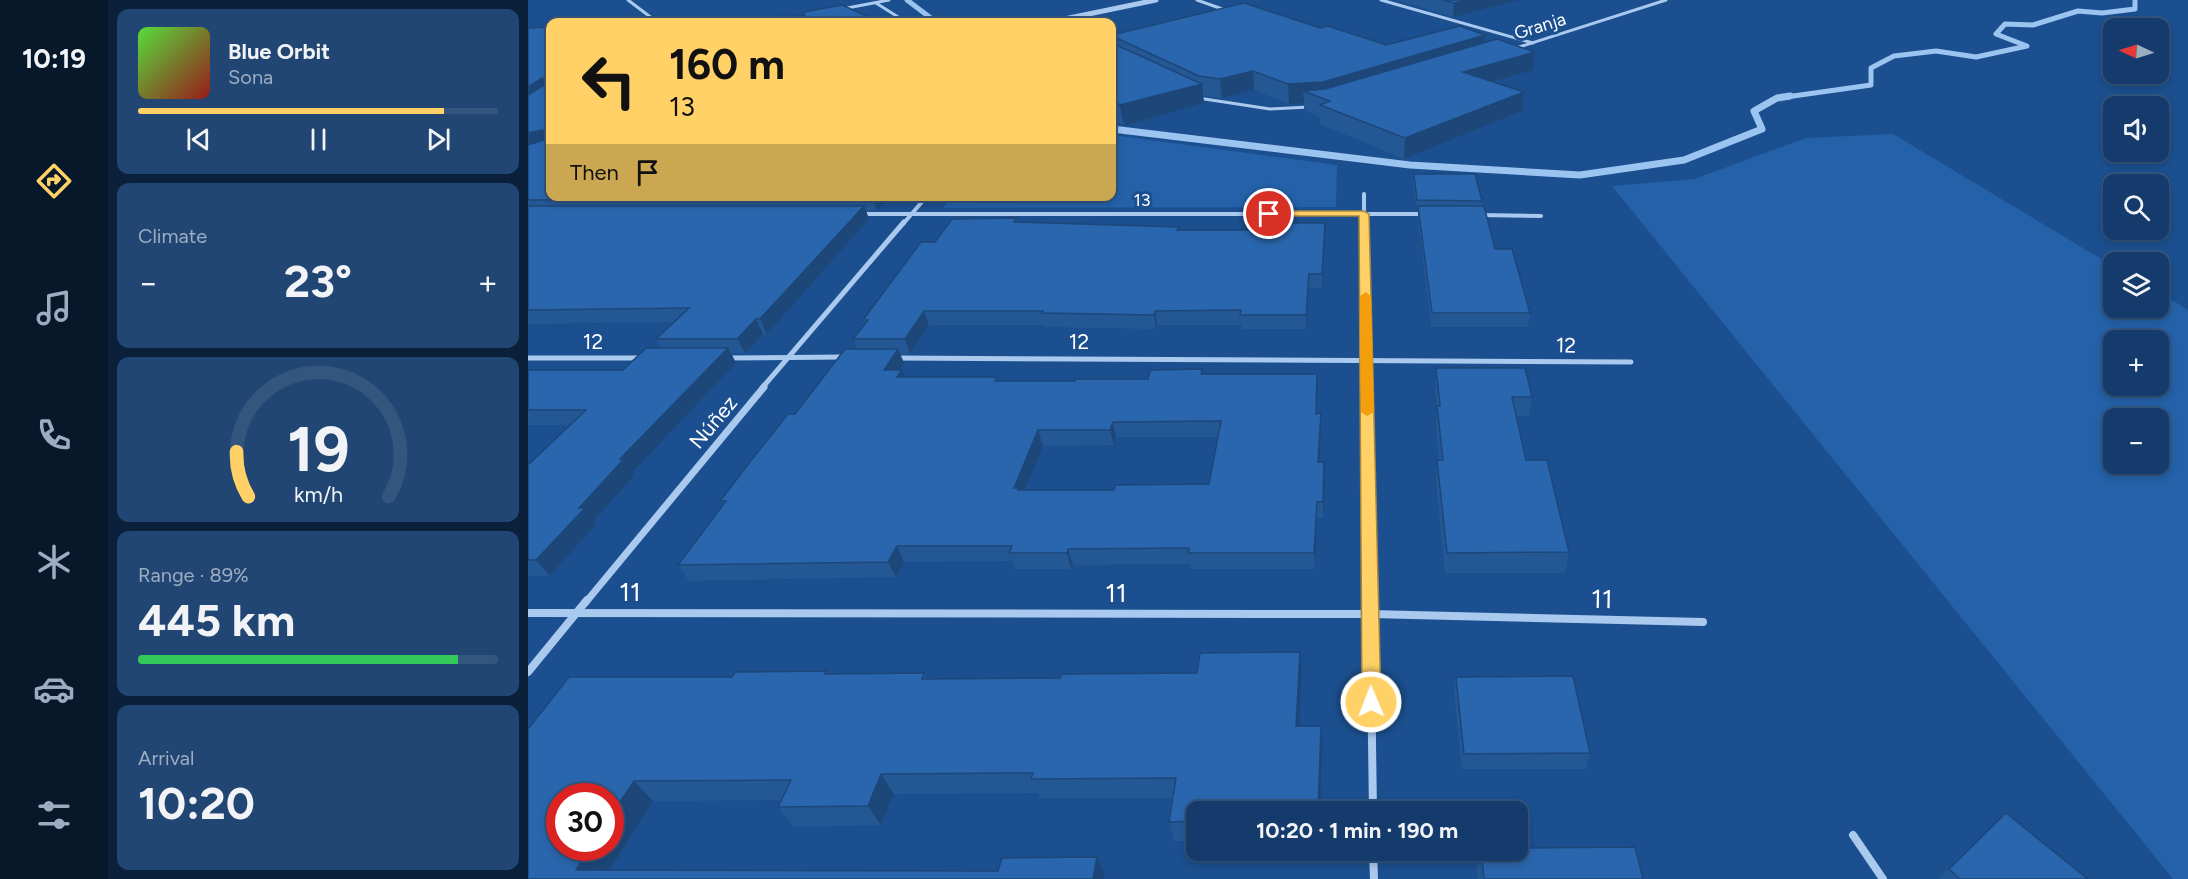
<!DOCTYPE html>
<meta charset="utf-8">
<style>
:root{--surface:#143b6b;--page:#214673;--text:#f1f3f6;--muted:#9dadc1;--line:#33557e;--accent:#ffd166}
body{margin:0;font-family:Figtree,sans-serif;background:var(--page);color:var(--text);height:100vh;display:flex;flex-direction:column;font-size:22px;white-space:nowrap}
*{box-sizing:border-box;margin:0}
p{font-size:20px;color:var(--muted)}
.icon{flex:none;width:33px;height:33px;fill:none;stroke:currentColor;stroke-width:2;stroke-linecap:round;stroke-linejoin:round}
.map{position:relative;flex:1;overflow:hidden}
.panel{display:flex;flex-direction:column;gap:9px;padding:9px;background:#0b203b;width:420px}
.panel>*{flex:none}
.guide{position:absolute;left:18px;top:18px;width:570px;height:183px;border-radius:12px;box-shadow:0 3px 9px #0003,0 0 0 2px var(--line);background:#ffd166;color:#111;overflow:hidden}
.needle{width:39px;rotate:274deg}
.tools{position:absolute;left:1575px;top:18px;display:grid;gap:12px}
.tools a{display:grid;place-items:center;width:66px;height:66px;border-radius:12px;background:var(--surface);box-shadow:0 3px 9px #0003,0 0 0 2px var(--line);font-size:30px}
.speed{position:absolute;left:18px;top:783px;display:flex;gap:12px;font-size:30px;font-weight:700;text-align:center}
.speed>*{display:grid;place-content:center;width:78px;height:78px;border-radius:50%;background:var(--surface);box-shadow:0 3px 9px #0003,0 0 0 2px var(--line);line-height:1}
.speed .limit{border:9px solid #d22;background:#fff;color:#111}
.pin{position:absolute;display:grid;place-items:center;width:51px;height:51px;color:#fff;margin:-26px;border:3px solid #fff;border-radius:50%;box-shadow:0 2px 6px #0007}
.me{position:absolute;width:66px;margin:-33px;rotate:359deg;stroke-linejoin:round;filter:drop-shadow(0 0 4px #0008)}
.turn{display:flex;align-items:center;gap:21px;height:126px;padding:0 24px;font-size:27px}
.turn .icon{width:78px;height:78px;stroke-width:2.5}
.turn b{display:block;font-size:42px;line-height:51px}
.then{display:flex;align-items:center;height:57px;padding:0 24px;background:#0003;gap:12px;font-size:22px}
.big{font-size:45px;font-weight:700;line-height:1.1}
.panel .widget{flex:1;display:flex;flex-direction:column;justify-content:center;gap:9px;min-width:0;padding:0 21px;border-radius:12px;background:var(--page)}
.panel .dial{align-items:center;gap:0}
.dial svg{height:156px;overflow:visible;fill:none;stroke:var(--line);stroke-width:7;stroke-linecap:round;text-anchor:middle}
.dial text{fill:var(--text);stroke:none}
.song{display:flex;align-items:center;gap:18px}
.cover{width:72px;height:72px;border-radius:9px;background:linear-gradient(135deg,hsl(110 70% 55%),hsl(0 70% 35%))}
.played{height:6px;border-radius:3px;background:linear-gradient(90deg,var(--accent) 85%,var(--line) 85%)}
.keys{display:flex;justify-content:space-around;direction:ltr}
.heat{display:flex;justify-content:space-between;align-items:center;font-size:33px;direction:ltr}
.charge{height:9px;border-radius:4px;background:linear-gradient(90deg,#34c759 89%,var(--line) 0)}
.trip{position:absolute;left:658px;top:801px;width:342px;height:60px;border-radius:12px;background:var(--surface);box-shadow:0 3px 9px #0003,0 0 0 2px var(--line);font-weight:700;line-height:60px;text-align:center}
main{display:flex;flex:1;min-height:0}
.tabs{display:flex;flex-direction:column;width:108px;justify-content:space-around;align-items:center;background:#08182b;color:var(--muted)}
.tabs .icon{width:42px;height:42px}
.tabs .selected{color:var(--accent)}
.tabs b{font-size:27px;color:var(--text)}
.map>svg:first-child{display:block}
.green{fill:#2461a8;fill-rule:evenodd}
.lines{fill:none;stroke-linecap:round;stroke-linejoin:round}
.stream-far1{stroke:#9cc4f0;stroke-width:5}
.stream{stroke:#9cc4f0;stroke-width:7}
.service-far1{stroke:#a9c9ee;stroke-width:2}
.service{stroke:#a9c9ee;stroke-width:3}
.minor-far4{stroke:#a9c9ee;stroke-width:3}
.minor-far3{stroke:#a9c9ee;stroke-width:4}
.minor-far2{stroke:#a9c9ee;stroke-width:5}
.minor-far1{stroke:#a9c9ee;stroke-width:7}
.minor{stroke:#a9c9ee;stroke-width:8}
.tertiary{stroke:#a9c9ee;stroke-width:5}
.wall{fill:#245895;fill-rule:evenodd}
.shaded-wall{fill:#1d4779}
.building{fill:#2a66ad;stroke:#1d4779;stroke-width:1.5;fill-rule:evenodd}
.route{fill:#ffd166;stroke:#a68842;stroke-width:1.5}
.slow{fill:#f59e0b}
.labels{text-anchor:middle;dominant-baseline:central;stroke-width:6;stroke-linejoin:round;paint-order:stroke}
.far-street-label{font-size:18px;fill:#fff;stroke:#1b4f8f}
.street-label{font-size:21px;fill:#fff;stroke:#1b4f8f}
.near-street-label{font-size:26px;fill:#fff;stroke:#1b4f8f}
</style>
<main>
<nav class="tabs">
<b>10:19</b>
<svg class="icon selected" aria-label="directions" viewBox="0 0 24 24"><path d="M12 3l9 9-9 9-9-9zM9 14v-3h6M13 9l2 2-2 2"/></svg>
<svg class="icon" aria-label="music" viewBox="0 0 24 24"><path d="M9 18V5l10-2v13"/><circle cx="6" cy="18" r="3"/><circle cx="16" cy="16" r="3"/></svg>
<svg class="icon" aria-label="phone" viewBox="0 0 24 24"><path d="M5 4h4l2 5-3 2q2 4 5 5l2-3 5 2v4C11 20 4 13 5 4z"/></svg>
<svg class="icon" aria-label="climate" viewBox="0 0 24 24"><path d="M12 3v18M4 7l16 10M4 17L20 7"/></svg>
<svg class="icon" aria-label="car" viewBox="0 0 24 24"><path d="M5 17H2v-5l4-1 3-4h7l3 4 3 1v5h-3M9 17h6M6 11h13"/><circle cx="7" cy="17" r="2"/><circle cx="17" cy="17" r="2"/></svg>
<svg class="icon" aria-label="filters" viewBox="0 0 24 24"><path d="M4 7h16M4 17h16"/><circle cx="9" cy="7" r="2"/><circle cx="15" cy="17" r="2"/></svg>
</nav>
<section class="panel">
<div class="widget">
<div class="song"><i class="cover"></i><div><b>Blue Orbit</b><p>Sona</p></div></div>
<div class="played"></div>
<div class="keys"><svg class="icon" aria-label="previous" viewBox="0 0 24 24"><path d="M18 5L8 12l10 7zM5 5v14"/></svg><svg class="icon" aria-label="pause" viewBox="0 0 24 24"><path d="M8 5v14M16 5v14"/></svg><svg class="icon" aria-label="next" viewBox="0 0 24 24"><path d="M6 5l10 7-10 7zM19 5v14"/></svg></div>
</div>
<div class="widget"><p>Climate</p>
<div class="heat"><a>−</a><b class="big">23°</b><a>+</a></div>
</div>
<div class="widget dial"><svg viewBox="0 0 100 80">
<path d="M14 69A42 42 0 1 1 86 69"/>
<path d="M14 69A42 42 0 0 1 8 46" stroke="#ffd166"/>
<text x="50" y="56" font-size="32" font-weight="700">19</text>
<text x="50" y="72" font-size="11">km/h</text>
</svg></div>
<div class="widget"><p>Range · 89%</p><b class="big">445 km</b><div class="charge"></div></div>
<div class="widget"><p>Arrival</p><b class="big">10:20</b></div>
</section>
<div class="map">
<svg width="1660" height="879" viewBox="0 0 1660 879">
<rect width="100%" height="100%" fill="#1b4f8f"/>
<g class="green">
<path d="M1365,134L1585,266L1586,308H1630L1631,292L1660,310V879H1645L1084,186L1166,179L1278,138ZM1586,340H1630V386H1586ZM1586,418H1630V464H1586Z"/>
<path d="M584,135L809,165L808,207L415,208L424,197L584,196Z"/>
</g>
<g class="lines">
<g class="stream-far1">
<path d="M379,0L408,22"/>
<path d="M1251,98L1343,85V68L1366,56L1408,51L1448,57L1499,46L1468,34L1477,24L1505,25L1550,11L1574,13L1607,9V0"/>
</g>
<path class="stream" d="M584,129L882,165L1052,175L1156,160L1234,129L1226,111L1249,98L1262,96"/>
<path class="service-far1" d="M355,22L374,18"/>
<path class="service" d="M670,98L742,109L781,107"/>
<g class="minor-far4">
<path d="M100,0L129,22"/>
<path d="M669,0L700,11"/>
<path d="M853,0L1005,43"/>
<path d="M348,3L378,22"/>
<path d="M314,9L361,0"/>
<path d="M985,49L1138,0"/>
</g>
<g class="minor-far3">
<path d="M836,194V224"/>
<path d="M334,214H896"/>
<path d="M952,215L1013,216"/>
<path d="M375,224L399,196"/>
</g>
<g class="minor-far2">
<path d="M836,222L839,388"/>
<path d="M0,358H113"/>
<path d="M199,358L317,357"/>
<path d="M367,358L1103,362"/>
<path d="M234,388L376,222"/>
</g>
<g class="minor-far1">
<path d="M839,387L842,602"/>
<path d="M58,602L236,387"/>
</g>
<g class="minor">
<path d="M842,600L845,812"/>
<path d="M0,613L842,614L1175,622"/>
<path d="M0,672L59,600"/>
<path d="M1325,835L1355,879"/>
<path d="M845,850L846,879"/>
</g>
<path class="tertiary" d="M522,22L628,0"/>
</g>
<g class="wall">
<path d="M869,0H992L925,17Z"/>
<path d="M22,27V196H362L349,210L338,211L341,219L239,334H235L217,353H203L208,363L105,472L107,475L66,520L69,523L22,576H0V465L42,425H0V370H95L134,348L128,339L146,322L0,324V28Z"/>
<path d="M792,28L858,45L957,35L956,43L1005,70L964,82L994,111L876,159L792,124V117L776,110V103L761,104L726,90L694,98L675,96L676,103L596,126L584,118V35Z"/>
<path d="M886,174L954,201V206L967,249L1002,313L1000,327H903L890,219V210H889L885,184Z"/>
<path d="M489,218L490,222L651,230H728L797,223V236L794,288H781L778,329H714L713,325H629L628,329L518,327L517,325H401L382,354H372L376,363L372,370L377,377H469L470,381H547L620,379L674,374L790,388L789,413H793V429L792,462L797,477L796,518H789L787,569H663L662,564L545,565L543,569H486L484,561L376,562L368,577L161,581L150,565L195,505L192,501L267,414L329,349L325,339L336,324L335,320L407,242ZM588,437H690L681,484L586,490H497L515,446L586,445Z"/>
<path d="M908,368L1004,397L1001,416H988L998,460L1041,552L1037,573H917L908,480L909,460H911L908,425L909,407L907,388Z"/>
<path d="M298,671L300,674L396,673L399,679L532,678L774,673L771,726H793L794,747L669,812V841H646L641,822L645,798H512L510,793L366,794L353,825L266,827L250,807L253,800L125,801L82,870L577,876L0,879L204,677Z"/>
<path d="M928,677L1062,753L1058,769H934L926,693Z"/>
<path d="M953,850H990L1115,879H950L949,869Z"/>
<path d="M1421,869L1560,879H1411Z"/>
</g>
<g class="shaded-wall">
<path d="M940,0H992L925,17L926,3Z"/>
<path d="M957,35L956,53L799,100L775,91L776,103L761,104L760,84Z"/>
<path d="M1007,52L1005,70L933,91L935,72Z"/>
<path d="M725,71L726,90L694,98L692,79Z"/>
<path d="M14,78L20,89L0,102V87Z"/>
<path d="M674,84L676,103L596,126L592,105Z"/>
<path d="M996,92L994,111L876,159L877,138Z"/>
<path d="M14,130L21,141L0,147V133Z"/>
<path d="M345,196H362L349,210L344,198Z"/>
<path d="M336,206L341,219L239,334L232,319Z"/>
<path d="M797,223V236L794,288V274Z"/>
<path d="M781,274V288L778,329V315Z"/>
<path d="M396,311L401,325L382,354L377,339Z"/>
<path d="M627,311L629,325L628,329L626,315Z"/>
<path d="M228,319L235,334L217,353L209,339Z"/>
<path d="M200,348L208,363L105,472L107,475L66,520L69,523L22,576L8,560L51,508L92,459Z"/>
<path d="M370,349L376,363L362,385L356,370Z"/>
<path d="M374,370L379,384L369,377Z"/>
<path d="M789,374L790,388L788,429V414Z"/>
<path d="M793,413V429L791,477L790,462Z"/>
<path d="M585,422L588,437L586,445L582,430Z"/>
<path d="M510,430L515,446L494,497L486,488Z"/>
<path d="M796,462L797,477L796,518L795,502Z"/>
<path d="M789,502V518L787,569L786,553Z"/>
<path d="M369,546L376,562L368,577L360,562Z"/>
<path d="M540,549L545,565L543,569L539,553Z"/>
<path d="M772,652L774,673L770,747L768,726Z"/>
<path d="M793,726L794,747L792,812H790Z"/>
<path d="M353,774L366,794L353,825L340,806Z"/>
<path d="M106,781L125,801L76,879L48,870L62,848H82V817Z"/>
<path d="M569,857L577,876L576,879H565Z"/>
</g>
<g class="building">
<path d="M915,0H940L926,3Z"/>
<path d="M716,3L792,28L800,26L858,45L932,26L957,35L795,82L760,84L725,71L692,79L671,76L584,36V35Z"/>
<path d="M314,5L352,22H145L150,20L277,16L276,12Z"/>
<path d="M22,27V196H345L344,198L0,200V145L16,140L20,137V133L14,130L0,133V95L18,84L19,80L14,78L0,87V28Z"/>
<path d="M969,39L1007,52L935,72L996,92L877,138L792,105L802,101L775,91L797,89Z"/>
<path d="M584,43L674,84L592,105L584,100Z"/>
<path d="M886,174H947L954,201L889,200Z"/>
<path d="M0,206H336L232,319H228L209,339H128L161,308L0,310Z"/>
<path d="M890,206H956L967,249H984L1002,313H904Z"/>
<path d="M489,218L486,222L651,227L649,230H728L729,223H797L794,274H781L778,315H712L713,310L627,311L626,315L514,313L515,311H396L377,339H325L340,320H335L393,242H407L424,219Z"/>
<path d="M118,348H200L92,459H96L51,508H57L8,560H0V465L58,410H0V370H95Z"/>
<path d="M317,349H370L356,370H374L369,377H469L467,381H547V379H620L622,370L674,369L673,374H789L788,414L793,413L790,462H796L795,502H789L786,553H660L661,548L540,549L539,553H481L484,546H369L360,562L150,565L198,501H192L222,462L260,414H267ZM693,421L681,484L587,485L586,490H490L491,488H486L510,430H582L585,422Z"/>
<path d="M908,368H997L1004,397H984L998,460H1019L1041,552L919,553L909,460H915L909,406H912Z"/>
<path d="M772,652L768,726H793L790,812H669V821L641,822L648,778L503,779L505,773L353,774L340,806L250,807L263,780L106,781L82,817V796H32V848H62L48,870L470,871L474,858L569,857L565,879H0V729L41,677H204L207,672L298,671L297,674L396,673L394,679L532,678L534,674L669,673L672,653Z"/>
<path d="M1045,676L1062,753L936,754L928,677Z"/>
<path d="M1478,813L1560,879H1432L1421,869Z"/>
<path d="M1107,847L1115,879H956L953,850H990V848Z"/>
</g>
<path class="route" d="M741,211H836L841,214L853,702L850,708L843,710L837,708L834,702L831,216H738V212Z"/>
<path class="slow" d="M838,292L843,296L846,412L839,416L833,412L832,296Z"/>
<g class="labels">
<g class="far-street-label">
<text transform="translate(1012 26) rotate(-17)">Granja</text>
<text x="614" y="200">13</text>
</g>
<g class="street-label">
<text x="65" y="341">12</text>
<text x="551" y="341">12</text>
<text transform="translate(1038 345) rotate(1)">12</text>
<text transform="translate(185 422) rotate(-50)">Núñez</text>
</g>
<g class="near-street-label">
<text x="102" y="592">11</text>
<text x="588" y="593">11</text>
<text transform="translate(1074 599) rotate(1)">11</text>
</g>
</g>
</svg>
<div class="tools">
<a><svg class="needle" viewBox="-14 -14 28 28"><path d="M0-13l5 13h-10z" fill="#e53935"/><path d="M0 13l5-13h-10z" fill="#9dadc1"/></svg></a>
<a><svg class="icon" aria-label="sound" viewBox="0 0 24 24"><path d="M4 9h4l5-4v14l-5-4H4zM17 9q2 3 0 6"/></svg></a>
<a><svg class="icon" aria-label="search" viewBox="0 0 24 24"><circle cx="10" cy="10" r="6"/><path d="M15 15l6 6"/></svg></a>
<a><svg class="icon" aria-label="layers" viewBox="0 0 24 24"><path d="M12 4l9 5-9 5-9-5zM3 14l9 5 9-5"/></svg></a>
<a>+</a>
<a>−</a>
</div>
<div class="speed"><div class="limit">30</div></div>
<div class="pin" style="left:741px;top:214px;background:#d93025"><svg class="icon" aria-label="arrive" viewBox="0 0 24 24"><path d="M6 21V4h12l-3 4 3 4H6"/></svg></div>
<svg class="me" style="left:843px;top:702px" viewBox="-20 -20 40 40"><circle r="17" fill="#ffd166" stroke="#fff" stroke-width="3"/><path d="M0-11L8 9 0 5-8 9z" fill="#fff"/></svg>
<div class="trip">10:20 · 1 min · 190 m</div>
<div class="guide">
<div class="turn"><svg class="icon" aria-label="left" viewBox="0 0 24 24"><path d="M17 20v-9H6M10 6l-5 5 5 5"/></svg><div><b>160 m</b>13</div></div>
<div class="then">Then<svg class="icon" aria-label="arrive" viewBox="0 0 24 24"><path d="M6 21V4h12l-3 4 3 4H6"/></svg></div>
</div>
</div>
</main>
